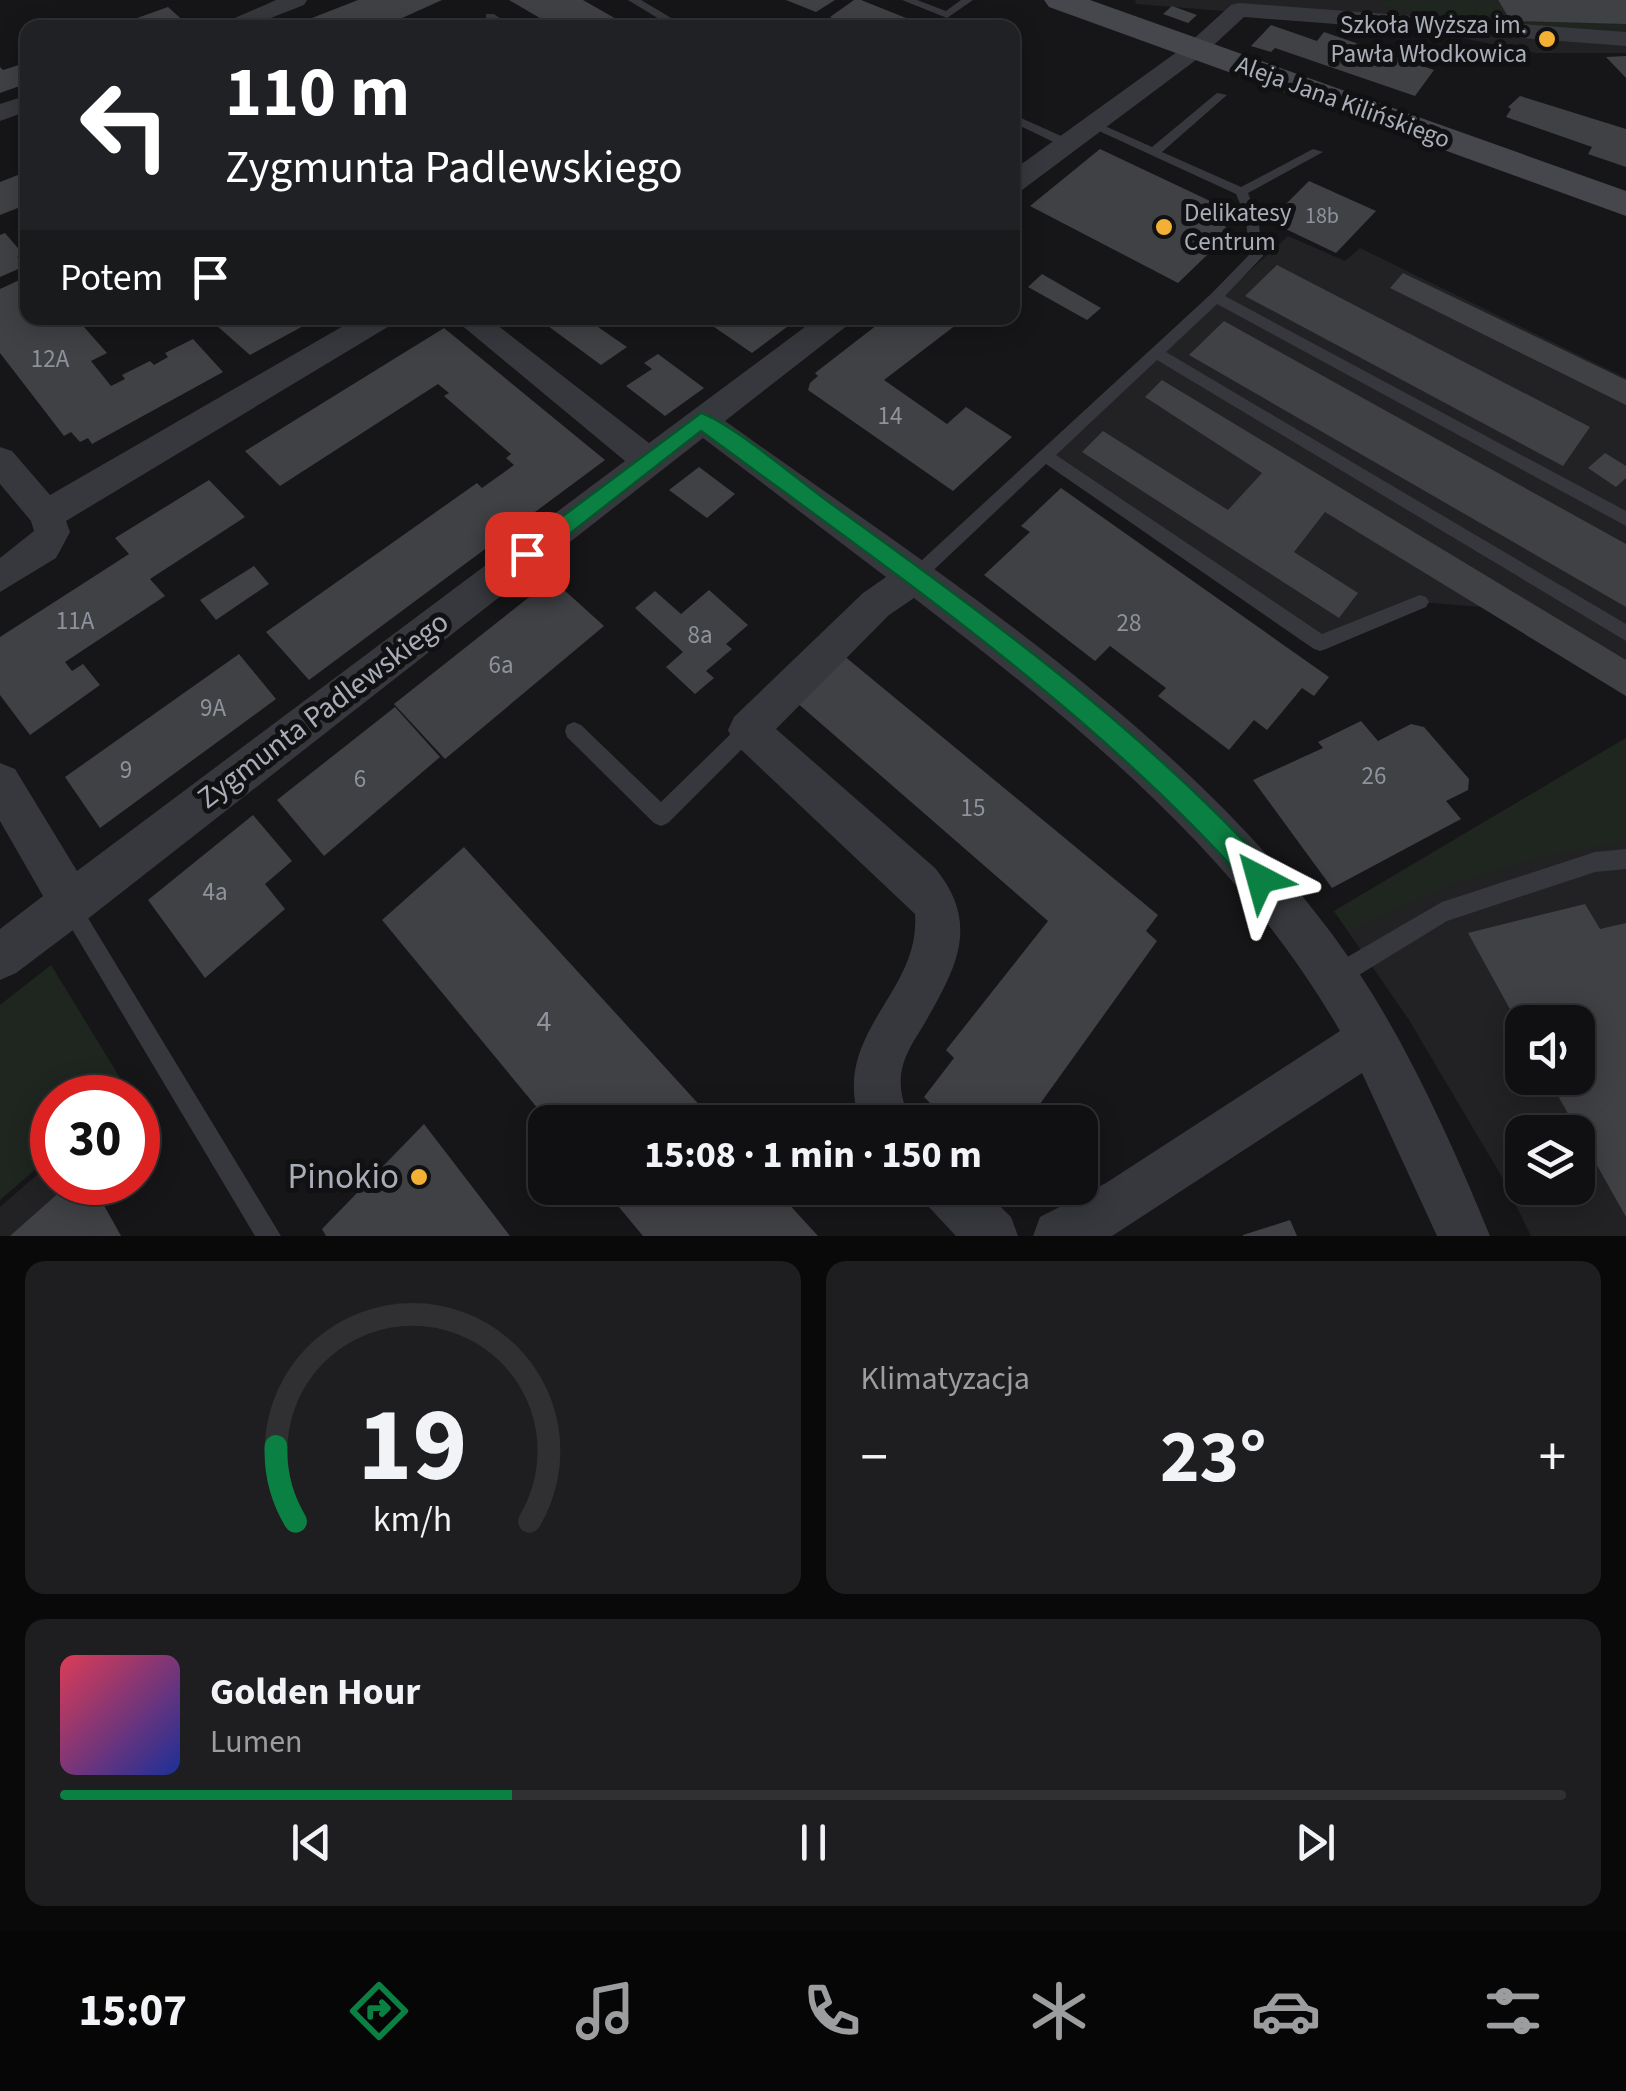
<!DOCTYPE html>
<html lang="pl">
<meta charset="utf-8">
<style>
:root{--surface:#101012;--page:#1e1e20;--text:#f1f3f6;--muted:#9c9d9f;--line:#303032;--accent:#0b8043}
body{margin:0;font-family:"Source Sans 3",sans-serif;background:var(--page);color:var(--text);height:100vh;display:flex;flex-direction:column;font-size:38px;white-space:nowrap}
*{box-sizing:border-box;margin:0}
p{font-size:32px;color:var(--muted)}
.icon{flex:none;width:55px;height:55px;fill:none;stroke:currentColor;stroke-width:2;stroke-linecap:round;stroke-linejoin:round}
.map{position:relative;height:1236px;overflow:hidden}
.side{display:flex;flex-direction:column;gap:25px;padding:25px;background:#09090a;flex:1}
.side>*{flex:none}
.guide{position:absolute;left:20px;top:20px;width:1000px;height:305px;border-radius:20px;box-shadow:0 5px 25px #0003,0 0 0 2px var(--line);background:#202124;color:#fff;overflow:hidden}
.fabs{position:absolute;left:1505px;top:1005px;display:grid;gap:20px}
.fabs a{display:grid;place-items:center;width:90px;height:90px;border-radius:20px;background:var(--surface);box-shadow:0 5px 25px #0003,0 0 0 2px var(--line);font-size:50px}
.speed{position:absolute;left:30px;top:1075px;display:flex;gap:20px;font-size:50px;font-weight:700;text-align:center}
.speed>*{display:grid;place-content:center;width:130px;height:130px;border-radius:50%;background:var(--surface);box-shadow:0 5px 25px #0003,0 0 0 2px var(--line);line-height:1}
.speed .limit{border:15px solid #d22;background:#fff;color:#111}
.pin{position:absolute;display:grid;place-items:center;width:85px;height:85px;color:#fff;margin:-42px;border-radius:20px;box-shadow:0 5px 15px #0006}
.me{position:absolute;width:110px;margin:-55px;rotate:321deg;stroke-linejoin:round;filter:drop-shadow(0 0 8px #0008)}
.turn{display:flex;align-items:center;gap:35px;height:210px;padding:0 40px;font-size:45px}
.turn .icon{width:130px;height:130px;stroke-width:2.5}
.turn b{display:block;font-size:70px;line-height:85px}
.then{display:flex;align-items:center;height:95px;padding:0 40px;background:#0003;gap:20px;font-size:38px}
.big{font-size:75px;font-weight:700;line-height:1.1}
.side .tile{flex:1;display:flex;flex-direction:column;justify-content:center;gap:15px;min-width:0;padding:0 35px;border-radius:20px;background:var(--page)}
.side .dial{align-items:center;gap:0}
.dial svg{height:260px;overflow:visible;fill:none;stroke:var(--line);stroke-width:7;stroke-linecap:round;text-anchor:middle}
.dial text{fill:var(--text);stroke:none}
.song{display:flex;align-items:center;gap:30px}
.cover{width:120px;height:120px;border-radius:15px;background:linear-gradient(135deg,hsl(350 70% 55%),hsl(230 70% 35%))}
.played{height:10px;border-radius:5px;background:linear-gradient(90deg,var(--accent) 30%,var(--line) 30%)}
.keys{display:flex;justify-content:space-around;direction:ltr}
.heat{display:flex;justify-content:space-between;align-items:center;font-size:55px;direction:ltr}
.side .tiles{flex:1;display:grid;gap:25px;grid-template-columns:1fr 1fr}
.tile:last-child{grid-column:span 2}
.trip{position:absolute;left:528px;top:1105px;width:570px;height:100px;border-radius:20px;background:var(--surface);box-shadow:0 5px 25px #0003,0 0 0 2px var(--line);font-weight:700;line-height:100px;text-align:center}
.tabs{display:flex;height:160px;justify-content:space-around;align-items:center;background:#060607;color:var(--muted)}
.tabs .icon{width:70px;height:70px}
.tabs .active{color:var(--accent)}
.tabs b{font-size:45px;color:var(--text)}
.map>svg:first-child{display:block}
.built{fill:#222225;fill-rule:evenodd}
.green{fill:#1e261f}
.building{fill:#404145}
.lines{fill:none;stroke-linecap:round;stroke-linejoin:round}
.lane{fill:#37383d;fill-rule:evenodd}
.street{fill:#37383d;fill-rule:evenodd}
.secondary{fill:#45474d;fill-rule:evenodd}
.route{fill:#0b8043;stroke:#07532c;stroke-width:2.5}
.poi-dot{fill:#f2b134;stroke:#111113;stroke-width:4}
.labels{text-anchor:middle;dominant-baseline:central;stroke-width:10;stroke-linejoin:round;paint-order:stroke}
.far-number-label{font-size:22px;fill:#8e929b}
.far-poi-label{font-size:25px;fill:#a8adb8;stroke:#111113;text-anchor:end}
.far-street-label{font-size:25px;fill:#a8adb8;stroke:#111113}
.number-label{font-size:25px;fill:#8e929b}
.street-label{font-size:30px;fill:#a8adb8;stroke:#111113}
.near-number-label{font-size:30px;fill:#8e929b}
.near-poi-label{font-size:35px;fill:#a8adb8;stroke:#111113;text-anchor:end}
</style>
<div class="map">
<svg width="1626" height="1236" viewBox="0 0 1626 1236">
<rect width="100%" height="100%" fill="#161618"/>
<g class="built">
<path d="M1135,0H1626V53H1536L1398,25L1136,4Z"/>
<path d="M1288,236L1345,261L1360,248L1626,378V696L1481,607L1420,602L1320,643L1046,456Z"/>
<path d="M1626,738V1236H1531L1502,1177L1409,1020L1334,911ZM1522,1022H1578V1078H1522ZM1522,1132H1578V1188H1522Z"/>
<path d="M52,1162V1182L91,1183L121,1236H0V1207Z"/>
</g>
<g class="green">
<path d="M1379,0L1496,1L1510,22L1626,25V29L1529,27L1385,7Z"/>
<path d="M1626,738V841L1545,856L1451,885L1348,931L1334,911Z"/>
<path d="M51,965L128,1091L120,1097L52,1098V1155L0,1200V1005Z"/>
</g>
<g class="building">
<path d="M358,0H442L380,28H325L312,18Z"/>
<path d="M509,0H583L632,28H557Z"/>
<path d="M786,0H835L816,12Z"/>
<path d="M854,0H861L931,28H855L830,17Z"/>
<path d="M1498,0H1626V24L1511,21Z"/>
<path d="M1172,6L1197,15L1188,23L1163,14Z"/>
<path d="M168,7L188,25L112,28V27Z"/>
<path d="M1271,25L1317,41L1324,32L1434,70L1415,96L1275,48L1271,52L1251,46Z"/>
<path d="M1626,56V78L1606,57Z"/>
<path d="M19,65L28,83L0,93V67L3,70Z"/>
<path d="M1520,96L1626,129V167L1588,154L1592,147L1506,117L1511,109L1508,107Z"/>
<path d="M1100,149L1227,209L1221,221L1230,233L1178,283L1030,206Z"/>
<path d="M28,171V204L0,215V182Z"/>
<path d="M1309,181L1376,211L1336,253L1269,221Z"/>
<path d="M5,233L23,254L17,257L25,266L0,277V235Z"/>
<path d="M1277,265L1590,427L1563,466L1245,296Z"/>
<path d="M1403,273L1626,380V405L1390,288Z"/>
<path d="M1042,274L1101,308L1087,320L1028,287Z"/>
<path d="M28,276V318H76L107,353L91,361L111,386L125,379L122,375L150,361L154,365L168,357L165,353L193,339L223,372L92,444L88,438L80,442L71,432L64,436L0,353V289Z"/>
<path d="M231,318H318L250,355L216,325Z"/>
<path d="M561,318H585L627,347L601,365L548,326Z"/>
<path d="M701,318H799L752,353Z"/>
<path d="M886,318H965L884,380L947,424L966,407L1012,437L953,491L808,390L810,383L818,376L815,373Z"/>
<path d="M1224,321L1626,544V607L1189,355Z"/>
<path d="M444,328L605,460L309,680L266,632L477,483L482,488L514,465L506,458L511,454L444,396L449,393L438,384L280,486L245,451Z"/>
<path d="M658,354L704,388L665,416L626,386L652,369L644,363Z"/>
<path d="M1162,380L1626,660V696L1325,512L1294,552L1358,593L1339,618L1082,452L1103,431L1228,510L1262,473L1145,397Z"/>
<path d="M1605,453L1626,466V478L1616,487L1588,468Z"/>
<path d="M699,467L735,494L707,518L669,490Z"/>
<path d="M209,480L245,517L150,579L165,596L65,662L72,671L83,664L100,685L30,735L0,695V637L129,554L115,538Z"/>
<path d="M1061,488L1329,677L1314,696L1302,688L1267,730L1254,720L1229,750L1158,696L1166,688L1110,646L1095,661L984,575L1030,532L1021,526Z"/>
<path d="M254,566L269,584L216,620L200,600Z"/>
<path d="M552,579L604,626L445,759L394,704Z"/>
<path d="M709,590L748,625L726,644L732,649L706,671L714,678L695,694L666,667L683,652L635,608L655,591L681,614Z"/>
<path d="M239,654L276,699L100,828L65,777Z"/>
<path d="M843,655L1158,915L1146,931L1157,941L1027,1122H949L924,1097L954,1058L946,1050L1048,921L795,701Z"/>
<path d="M395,707L440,757L324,856L277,800Z"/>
<path d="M1361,721L1378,741L1411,724L1424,727L1469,779L1468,790L1446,801L1461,819L1332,888L1253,780L1323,748L1318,742Z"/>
<path d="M253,815L292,861L265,884L285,909L205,978L148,900Z"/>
<path d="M464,847L715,1122H549L382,920Z"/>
<path d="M1585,904L1600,929L1626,923V1217L1548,1078H1578V1022H1522V1031L1468,933Z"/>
<path d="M424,1124L510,1236H326L322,1229Z"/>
<path d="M71,1182H91L121,1236H10Z"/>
<path d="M603,1188H774L818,1236H643Z"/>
<path d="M1290,1220L1297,1236H1243V1235Z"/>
</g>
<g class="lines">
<g class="lane">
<path d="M628,0H641L688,28H674Z"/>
<path d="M902,0H917L946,11L961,0H973L947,18Z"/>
<path d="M486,14H494L514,28H501L486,18Z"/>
<path d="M1217,93L1227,95L1162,152L1241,187L1313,149L1323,152L1248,193L1258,218L1263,256L1225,296L1626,511V526L1217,304L1166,352L1626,624V641L1157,360L1056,455L1322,634L1420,595L1426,597L1429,602L1426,607L1326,649L1320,651L1314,649L1046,464L921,582H909L906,577L909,572L1211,294L1249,255L1246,218L1236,194L1086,125L1096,122L1152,147Z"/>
<path d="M1012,114L1070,140L1072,143L1062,146L1012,122Z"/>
<path d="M748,721L755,724L757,730L755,736L668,823L661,826L654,823L567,737L565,731L567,725L574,722L581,725L661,802L741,724Z"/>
<path d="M1626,849V869L1595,872L1447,921L1341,986L1333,989L1325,986L1322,978L1325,970L1442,902L1595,852Z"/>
<path d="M70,897L77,900L281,1236H255L63,914L60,907L63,900Z"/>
</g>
<g class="street">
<path d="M276,0H307L304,5L245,28H212Z"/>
<path d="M1239,3L1626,32V46L1244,17L1204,54L1022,190L1012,192V171L1188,44L1231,5Z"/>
<path d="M28,95V111L0,121V104Z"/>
<path d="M357,318H395L391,325L66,521L70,532L56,558L0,592V558L34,531L31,521L0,484V447L12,451L50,495Z"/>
<path d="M453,318H488L649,443L817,318H852L848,325L725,421C936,572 1175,723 1332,934C1398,1023 1448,1133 1490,1236H1437L1362,1073L1112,1236H1033L1040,1217L1106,1183L1340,1031C1237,852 1075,722 914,598L889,615L776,729L935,868C982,925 955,970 923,1026C915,1039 905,1054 902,1069C898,1089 904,1104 910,1122H860C830,1032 921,994 915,914L734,743L728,730L734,717L863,593L886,577L703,438L85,921L16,973L0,980V929L43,896L0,821V763L15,769L77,871L625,461Z"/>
<path d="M920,1188H981L1011,1217L1018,1236H956L928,1206Z"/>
</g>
<path class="secondary" d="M1044,0H1090L1626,191V216L1049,7Z"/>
</g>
<path class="route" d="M701,413C730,422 797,479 826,500C982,613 1140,726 1270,869L1274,879L1270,888L1260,892L1251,888C1093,709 892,572 701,431L535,561H520L516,554L520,548Z"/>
<g class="poi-dot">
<circle cx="1547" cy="39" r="10"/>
<circle cx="1164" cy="227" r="10"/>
<circle cx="419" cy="1177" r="10"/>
</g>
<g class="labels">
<g class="far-number-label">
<text x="1322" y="216">18b</text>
</g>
<g class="far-poi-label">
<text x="1527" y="25">Szkoła Wyższa im.<tspan x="1527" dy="29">Pawła Włodkowica</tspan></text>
<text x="1184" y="213" text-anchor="start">Delikatesy<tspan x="1184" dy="29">Centrum</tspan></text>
</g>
<g class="far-street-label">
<text transform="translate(1343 102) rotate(20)">Aleja Jana Kilińskiego</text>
</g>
<g class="number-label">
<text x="50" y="359">12A</text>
<text x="890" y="416">14</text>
<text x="75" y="621">11A</text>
<text x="1129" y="623">28</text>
<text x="700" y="635">8a</text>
<text x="501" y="665">6a</text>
<text x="213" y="708">9A</text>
<text x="126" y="770">9</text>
<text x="1374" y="776">26</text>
<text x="360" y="779">6</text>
<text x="973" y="808">15</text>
<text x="215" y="892">4a</text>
</g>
<g class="street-label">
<text transform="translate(323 710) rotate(-37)">Zygmunta Padlewskiego</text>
</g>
<g class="near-number-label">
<text x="544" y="1021">4</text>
</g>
<g class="near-poi-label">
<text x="399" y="1177">Pinokio</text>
</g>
</g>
</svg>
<div class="fabs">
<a><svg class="icon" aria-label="sound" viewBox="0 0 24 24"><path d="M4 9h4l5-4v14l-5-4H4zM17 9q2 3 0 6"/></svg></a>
<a><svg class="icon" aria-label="layers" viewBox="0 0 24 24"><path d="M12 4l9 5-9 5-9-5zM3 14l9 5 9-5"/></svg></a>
</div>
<div class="speed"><div class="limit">30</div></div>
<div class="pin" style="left:527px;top:554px;background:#d93025"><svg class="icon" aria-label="arrive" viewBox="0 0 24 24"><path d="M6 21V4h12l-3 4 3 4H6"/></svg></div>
<svg class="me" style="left:1260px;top:879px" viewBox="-20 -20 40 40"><path d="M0-17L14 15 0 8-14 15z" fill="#0b8043" stroke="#fff" stroke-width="4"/></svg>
<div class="trip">15:08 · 1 min · 150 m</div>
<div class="guide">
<div class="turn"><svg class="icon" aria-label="left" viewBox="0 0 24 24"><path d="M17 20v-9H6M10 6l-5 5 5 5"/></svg><div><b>110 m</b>Zygmunta Padlewskiego</div></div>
<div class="then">Potem<svg class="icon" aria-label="arrive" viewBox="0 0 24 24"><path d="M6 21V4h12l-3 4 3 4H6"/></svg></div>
</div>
</div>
<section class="side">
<div class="tiles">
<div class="tile dial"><svg viewBox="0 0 100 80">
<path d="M14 69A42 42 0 1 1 86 69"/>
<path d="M14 69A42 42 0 0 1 8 46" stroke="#0b8043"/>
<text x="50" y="56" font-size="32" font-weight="700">19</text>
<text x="50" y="72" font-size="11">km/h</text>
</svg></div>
<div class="tile"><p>Klimatyzacja</p>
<div class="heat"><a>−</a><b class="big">23°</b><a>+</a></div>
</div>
<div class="tile">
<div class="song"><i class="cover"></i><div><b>Golden Hour</b><p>Lumen</p></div></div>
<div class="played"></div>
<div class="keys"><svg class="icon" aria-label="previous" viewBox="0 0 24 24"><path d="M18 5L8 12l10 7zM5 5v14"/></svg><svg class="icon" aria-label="pause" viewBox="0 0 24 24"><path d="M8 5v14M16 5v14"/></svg><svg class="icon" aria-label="next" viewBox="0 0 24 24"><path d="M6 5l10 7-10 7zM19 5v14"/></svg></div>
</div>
</div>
</section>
<nav class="tabs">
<b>15:07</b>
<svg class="icon active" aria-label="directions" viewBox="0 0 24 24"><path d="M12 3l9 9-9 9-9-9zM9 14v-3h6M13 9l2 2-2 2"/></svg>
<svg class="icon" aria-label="music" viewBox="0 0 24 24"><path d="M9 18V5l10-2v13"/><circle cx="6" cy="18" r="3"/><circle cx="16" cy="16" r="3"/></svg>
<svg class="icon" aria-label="phone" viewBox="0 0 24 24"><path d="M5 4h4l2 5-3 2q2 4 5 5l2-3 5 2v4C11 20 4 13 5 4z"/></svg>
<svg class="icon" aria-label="climate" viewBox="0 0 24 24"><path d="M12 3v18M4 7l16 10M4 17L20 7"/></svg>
<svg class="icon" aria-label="car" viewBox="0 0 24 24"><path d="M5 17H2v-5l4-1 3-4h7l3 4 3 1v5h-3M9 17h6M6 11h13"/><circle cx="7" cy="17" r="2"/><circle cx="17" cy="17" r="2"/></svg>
<svg class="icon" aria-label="filters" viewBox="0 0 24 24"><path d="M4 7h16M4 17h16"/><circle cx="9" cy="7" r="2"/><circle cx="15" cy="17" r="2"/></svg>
</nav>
